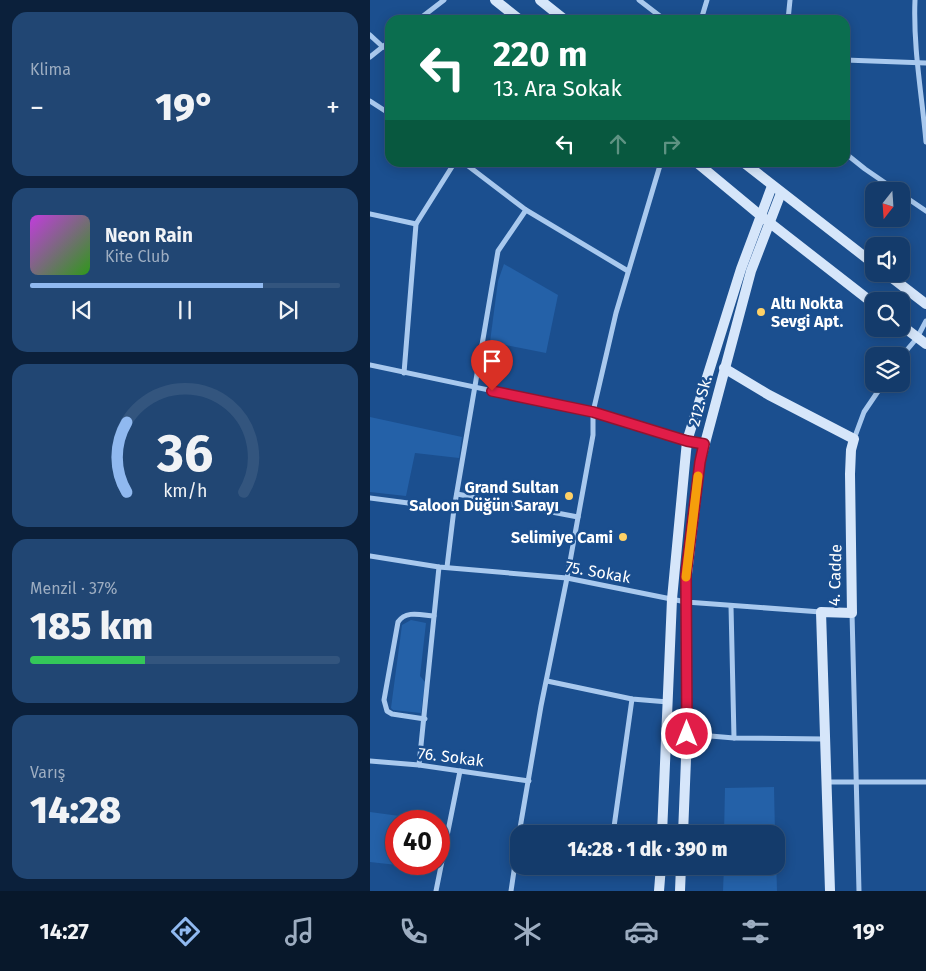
<!DOCTYPE html>
<html lang="tr">
<meta charset="utf-8">
<style>
:root{--surface:#143b6b;--page:#214673;--text:#f1f3f6;--muted:#9dadc1;--line:#33557e;--accent:#90b9f0}
body{margin:0;font-family:"Fira Sans",sans-serif;background:var(--page);color:var(--text);height:100vh;display:flex;flex-direction:column;font-size:19px;white-space:nowrap}
*{box-sizing:border-box;margin:0}
p{font-size:16px;color:var(--muted)}
.icon{flex:none;width:28px;height:28px;fill:none;stroke:currentColor;stroke-width:2;stroke-linecap:round;stroke-linejoin:round}
.map{position:relative;flex:1;overflow:hidden}
.details{display:flex;flex-direction:column;gap:12px;padding:12px;background:#0b203b;width:370px}
.details>*{flex:none}
.top-card{position:absolute;left:15px;top:15px;width:465px;height:152px;border-radius:15px;box-shadow:0 2px 12px #0003,0 0 0 1px var(--line);background:#0b6e4f;color:#fff;overflow:hidden}
.needle{width:32px;rotate:197deg}
.controls{position:absolute;left:495px;top:182px;display:grid;gap:10px}
.controls a{display:grid;place-items:center;width:45px;height:45px;border-radius:10px;background:var(--surface);box-shadow:0 2px 12px #0003,0 0 0 1px var(--line);font-size:25px}
.speed{position:absolute;left:15px;top:810px;display:flex;gap:10px;font-size:25px;font-weight:700;text-align:center}
.speed>*{display:grid;place-content:center;width:65px;height:65px;border-radius:50%;background:var(--surface);box-shadow:0 2px 12px #0003,0 0 0 1px var(--line);line-height:1}
.speed .limit{border:8px solid #d22;background:#fff;color:#111}
.pin{position:absolute;display:grid;place-items:center;width:42px;height:42px;color:#fff;margin:-51px -21px;border-radius:50% 50% 50% 0;rotate:-45deg;box-shadow:0 0 5px #0007}
.pin .icon{rotate:45deg}
.me{position:absolute;width:55px;margin:-28px;rotate:0deg;stroke-linejoin:round;filter:drop-shadow(0 0 4px #0008)}
.turn{display:flex;align-items:center;gap:18px;height:105px;padding:0 25px;font-size:22px}
.turn .icon{width:65px;height:65px;stroke-width:2.5}
.turn b{display:block;font-size:35px;line-height:42px}
.lanes{display:flex;align-items:center;height:48px;padding:0 25px;background:#0003;justify-content:center;gap:25px;direction:ltr}
.lanes .off{opacity:.35}
.big{font-size:38px;font-weight:800;line-height:1.1}
.details .tile{flex:1;display:flex;flex-direction:column;justify-content:center;gap:8px;min-width:0;padding:0 18px;border-radius:15px;background:var(--page)}
.details .dial{align-items:center;gap:0}
.dial svg{height:130px;overflow:visible;fill:none;stroke:var(--line);stroke-width:7;stroke-linecap:round;text-anchor:middle}
.dial text{fill:var(--text);stroke:none}
.song{display:flex;align-items:center;gap:15px}
.cover{width:60px;height:60px;border-radius:8px;background:linear-gradient(135deg,hsl(290 70% 55%),hsl(110 70% 35%))}
.played{height:5px;border-radius:2px;background:linear-gradient(90deg,var(--accent) 75%,var(--line) 75%)}
.keys{display:flex;justify-content:space-around;direction:ltr}
.heat{display:flex;justify-content:space-between;align-items:center;font-size:28px;direction:ltr}
.charge{height:8px;border-radius:4px;background:linear-gradient(90deg,#34c759 37%,var(--line) 0)}
.trip{position:absolute;left:140px;top:825px;width:275px;height:50px;border-radius:15px;background:var(--surface);box-shadow:0 2px 12px #0003,0 0 0 1px var(--line);font-weight:800;line-height:50px;text-align:center}
.menu{display:flex;height:80px;justify-content:space-around;align-items:center;background:#08182b;color:var(--muted)}
.menu .icon{width:35px;height:35px}
.menu .active{color:var(--accent)}
.menu b{font-size:22px;color:var(--text)}
main{display:flex;flex:1;min-height:0}
.map>svg:first-child{display:block}
.green{fill:#2461a8}
.lines{fill:none;stroke-linecap:round;stroke-linejoin:round}
.street{stroke:#a9c9ee;stroke-width:5}
.secondary{stroke:#d6e6fa;stroke-width:10}
.route-casing{stroke:#92132f;stroke-width:12}
.route{stroke:#e11d48;stroke-width:9}
.slow{stroke:#f59e0b;stroke-width:9}
.poi-dot{fill:#ffd166;stroke:#1b4f8f;stroke-width:2}
.labels{text-anchor:middle;dominant-baseline:central;stroke-width:5;stroke-linejoin:round;paint-order:stroke}
.poi-label{font-size:16px;font-weight:bold;fill:#fff;stroke:#1b4f8f;text-anchor:end}
.street-label{font-size:16px;fill:#fff;stroke:#1b4f8f}
</style>
<main>
<section class="details">
<div class="tile"><p>Klima</p>
<div class="heat"><a>−</a><b class="big">19°</b><a>+</a></div>
</div>
<div class="tile">
<div class="song"><i class="cover"></i><div><b>Neon Rain</b><p>Kite Club</p></div></div>
<div class="played"></div>
<div class="keys"><svg class="icon" aria-label="previous" viewBox="0 0 24 24"><path d="M18 5L8 12l10 7zM5 5v14"/></svg><svg class="icon" aria-label="pause" viewBox="0 0 24 24"><path d="M8 5v14M16 5v14"/></svg><svg class="icon" aria-label="next" viewBox="0 0 24 24"><path d="M6 5l10 7-10 7zM19 5v14"/></svg></div>
</div>
<div class="tile dial"><svg viewBox="0 0 100 80">
<path d="M14 69A42 42 0 1 1 86 69"/>
<path d="M14 69A42 42 0 0 1 14 26" stroke="#90b9f0"/>
<text x="50" y="56" font-size="32" font-weight="700">36</text>
<text x="50" y="72" font-size="11">km/h</text>
</svg></div>
<div class="tile"><p>Menzil · 37%</p><b class="big">185 km</b><div class="charge"></div></div>
<div class="tile"><p>Varış</p><b class="big">14:28</b></div>
</section>
<div class="map">
<svg width="556" height="891" viewBox="0 0 556 891">
<rect width="100%" height="100%" fill="#1b4f8f"/>
<g class="green">
<path d="M134,264L188,295L176,353L120,342L128,281Z"/>
<path d="M0,417L92,437L89,458L45,453L36,496L0,492Z"/>
<path d="M41,620L56,623L50,676L55,682L51,713L23,710L21,708L32,625Z"/>
<path d="M404,787L405,834H354L355,788Z"/>
<path d="M0,812L37,817L36,821H26L27,865L0,862Z"/>
<path d="M406,857L407,891H353L354,866H406Z"/>
</g>
<g class="lines">
<g class="street">
<path d="M269,0L295,20"/>
<path d="M545,0C543,48 552,95 556,142"/>
<path d="M48,20L74,0"/>
<path d="M331,20L337,0"/>
<path d="M418,20L420,0"/>
<path d="M0,35L13,47"/>
<path d="M0,57L20,41"/>
<path d="M475,60L556,63"/>
<path d="M0,101L20,114"/>
<path d="M475,153L495,169L527,191"/>
<path d="M93,162L156,210L258,271"/>
<path d="M531,194L556,211"/>
<path d="M0,214L46,224"/>
<path d="M531,357L547,338L556,321"/>
<path d="M0,365L223,412L317,441L334,444"/>
<path d="M34,373L46,224L85,162"/>
<path d="M484,439L494,412L513,384"/>
<path d="M87,494L208,517"/>
<path d="M0,498L84,509"/>
<path d="M0,556L69,567L197,578L316,602L451,612"/>
<path d="M77,567L84,509L128,251L156,210"/>
<path d="M361,606L364,738"/>
<path d="M482,613L489,891"/>
<path d="M177,681L262,699L298,702"/>
<path d="M55,719L22,714L17,711L14,700L28,622C36,610 51,615 64,616"/>
<path d="M317,734L364,738L455,739"/>
<path d="M0,761L49,765L159,781"/>
<path d="M49,765L69,567"/>
<path d="M457,782H556"/>
<path d="M149,834L171,706L197,578L223,435V412L246,313L291,162"/>
<path d="M243,834L262,699"/>
<path d="M66,891L90,771"/>
<path d="M141,891L149,837"/>
</g>
<g class="secondary">
<path d="M125,0L150,20"/>
<path d="M170,0L195,20"/>
<path d="M326,162L391,216L504,304"/>
<path d="M373,162L504,264"/>
<path d="M517,274L556,304"/>
<path d="M531,325L556,344"/>
<path d="M354,368L399,395L484,439L481,450L480,474L482,613L451,612L460,891"/>
<path d="M292,834L302,599L317,441L371,269L402,186"/>
<path d="M313,834L317,734V574L330,462L381,271L411,193"/>
<path d="M289,891L291,866"/>
<path d="M310,891L311,866"/>
</g>
</g>
<g class="lines">
<g class="route-casing">
<path id="route" d="M122,391L223,412L317,441L334,444L330,462L316,574L317,734"/>
</g>
<use href="#route" class="route"/>
<path class="slow" d="M316,577L328,476"/>
</g>
<g class="poi-dot">
<circle cx="391" cy="312" r="5"/>
<circle cx="199" cy="496" r="5"/>
<circle cx="253" cy="537" r="5"/>
</g>
<g class="labels">
<g class="poi-label">
<text x="401" y="303" text-anchor="start">Altı Nokta<tspan x="401" dy="18">Sevgi Apt.</tspan></text>
<text x="189" y="487">Grand Sultan<tspan x="189" dy="18">Saloon Düğün Sarayı</tspan></text>
<text x="243" y="537">Selimiye Cami</text>
</g>
<g class="street-label">
<text transform="translate(330 401) rotate(-75)">212. Sk.</text>
<text transform="translate(228 572) rotate(10)">75. Sokak</text>
<text transform="translate(465 575) rotate(-88)">4. Cadde</text>
<text transform="translate(81 757) rotate(7)">76. Sokak</text>
</g>
</g>
</svg>
<div class="controls">
<a><svg class="needle" viewBox="-14 -14 28 28"><path d="M0-13l5 13h-10z" fill="#e53935"/><path d="M0 13l5-13h-10z" fill="#9dadc1"/></svg></a>
<a><svg class="icon" aria-label="sound" viewBox="0 0 24 24"><path d="M4 9h4l5-4v14l-5-4H4zM17 9q2 3 0 6"/></svg></a>
<a><svg class="icon" aria-label="search" viewBox="0 0 24 24"><circle cx="10" cy="10" r="6"/><path d="M15 15l6 6"/></svg></a>
<a><svg class="icon" aria-label="layers" viewBox="0 0 24 24"><path d="M12 4l9 5-9 5-9-5zM3 14l9 5 9-5"/></svg></a>
</div>
<div class="speed"><div class="limit">40</div></div>
<div class="pin" style="left:122px;top:391px;background:#d93025"><svg class="icon" aria-label="arrive" viewBox="0 0 24 24"><path d="M6 21V4h12l-3 4 3 4H6"/></svg></div>
<svg class="me" style="left:317px;top:734px" viewBox="-20 -20 40 40"><circle r="17" fill="#e11d48" stroke="#fff" stroke-width="3"/><path d="M0-11L8 9 0 5-8 9z" fill="#fff"/></svg>
<div class="trip">14:28 · 1 dk · 390 m</div>
<div class="top-card">
<div class="turn"><svg class="icon" aria-label="left" viewBox="0 0 24 24"><path d="M17 20v-9H6M10 6l-5 5 5 5"/></svg><div><b>220 m</b>13. Ara Sokak</div></div>
<div class="lanes"><svg class="icon" aria-label="left" viewBox="0 0 24 24"><path d="M17 20v-9H6M10 6l-5 5 5 5"/></svg><svg class="icon off" aria-label="ahead" viewBox="0 0 24 24"><path d="M12 20V5M6 11l6-6 6 6"/></svg><svg class="icon off" aria-label="right" viewBox="0 0 24 24"><path d="M7 20v-9h11M14 6l5 5-5 5"/></svg></div>
</div>
</div>
</main>
<nav class="menu">
<b>14:27</b>
<svg class="icon active" aria-label="directions" viewBox="0 0 24 24"><path d="M12 3l9 9-9 9-9-9zM9 14v-3h6M13 9l2 2-2 2"/></svg>
<svg class="icon" aria-label="music" viewBox="0 0 24 24"><path d="M9 18V5l10-2v13"/><circle cx="6" cy="18" r="3"/><circle cx="16" cy="16" r="3"/></svg>
<svg class="icon" aria-label="phone" viewBox="0 0 24 24"><path d="M5 4h4l2 5-3 2q2 4 5 5l2-3 5 2v4C11 20 4 13 5 4z"/></svg>
<svg class="icon" aria-label="climate" viewBox="0 0 24 24"><path d="M12 3v18M4 7l16 10M4 17L20 7"/></svg>
<svg class="icon" aria-label="car" viewBox="0 0 24 24"><path d="M5 17H2v-5l4-1 3-4h7l3 4 3 1v5h-3M9 17h6M6 11h13"/><circle cx="7" cy="17" r="2"/><circle cx="17" cy="17" r="2"/></svg>
<svg class="icon" aria-label="filters" viewBox="0 0 24 24"><path d="M4 7h16M4 17h16"/><circle cx="9" cy="7" r="2"/><circle cx="15" cy="17" r="2"/></svg>
<b>19°</b>
</nav>
